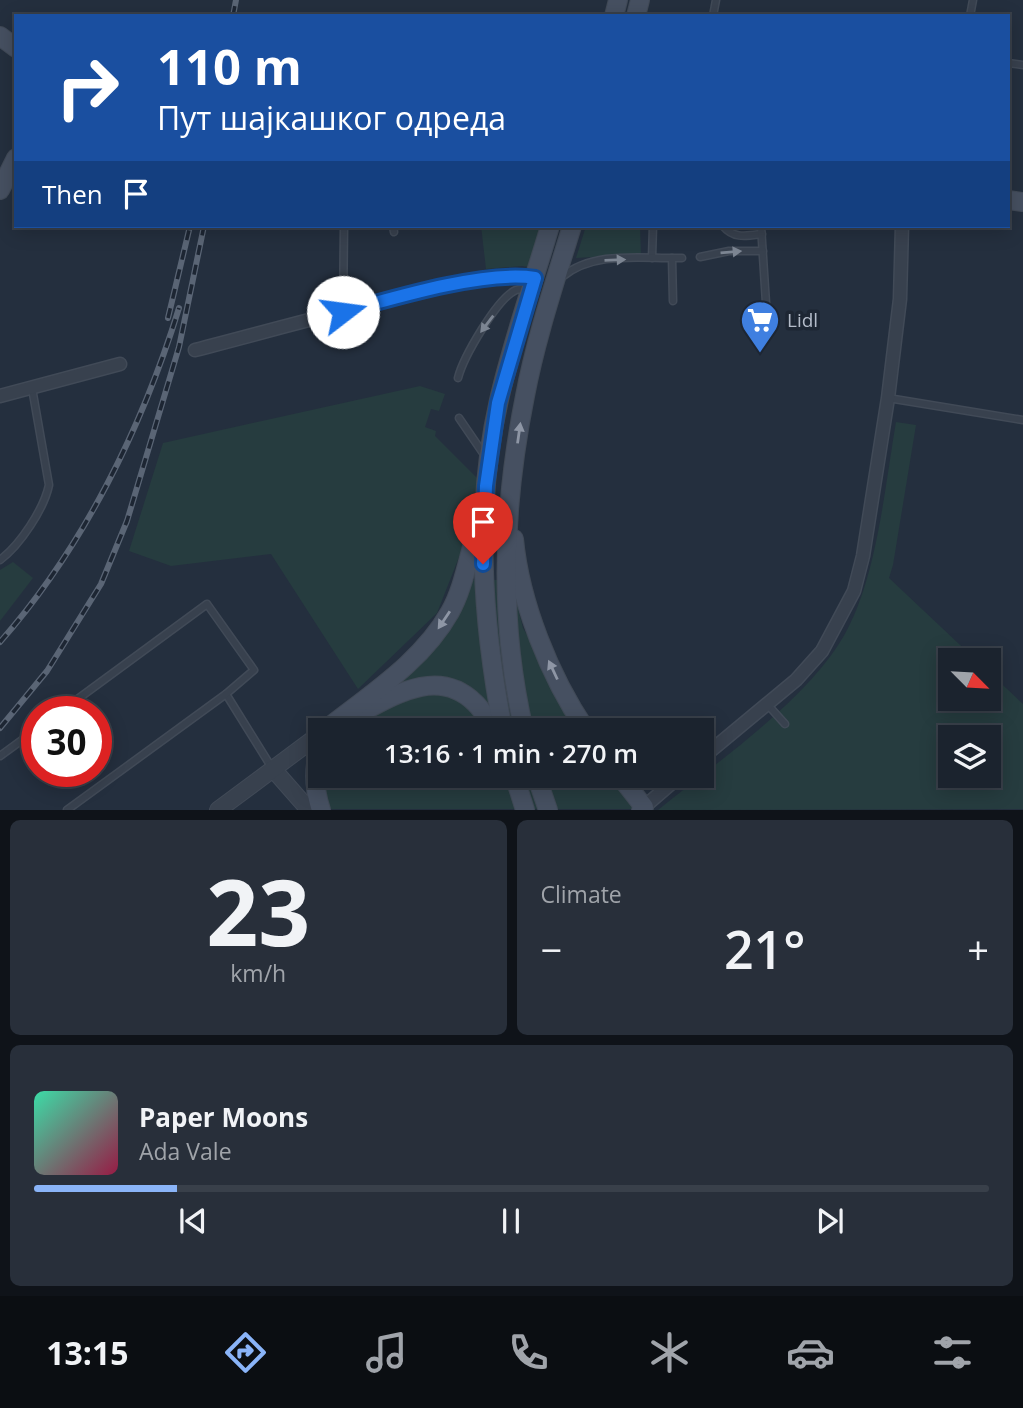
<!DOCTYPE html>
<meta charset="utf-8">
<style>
:root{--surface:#1b232e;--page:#282f3a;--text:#f1f3f6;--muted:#a0a4aa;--line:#39404a;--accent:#8ab4f8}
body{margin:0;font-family:"Open Sans",sans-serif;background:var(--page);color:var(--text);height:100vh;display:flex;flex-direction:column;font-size:26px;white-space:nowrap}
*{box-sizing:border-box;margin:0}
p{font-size:23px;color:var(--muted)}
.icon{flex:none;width:38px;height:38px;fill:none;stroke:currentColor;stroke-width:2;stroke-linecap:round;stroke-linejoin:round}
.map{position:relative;height:810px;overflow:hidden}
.side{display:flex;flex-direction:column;gap:10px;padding:10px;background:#0f1319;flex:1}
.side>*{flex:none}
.guide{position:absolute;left:14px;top:14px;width:996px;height:214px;border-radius:0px;box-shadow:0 4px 18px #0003,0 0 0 2px var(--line);background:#1a4fa0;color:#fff;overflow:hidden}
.needle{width:46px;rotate:114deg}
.fabs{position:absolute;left:938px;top:648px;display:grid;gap:14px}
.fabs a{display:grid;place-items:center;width:63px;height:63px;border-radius:0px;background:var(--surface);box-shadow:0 4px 18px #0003,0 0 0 2px var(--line);font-size:35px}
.speed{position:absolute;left:21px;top:696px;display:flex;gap:14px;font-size:35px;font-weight:700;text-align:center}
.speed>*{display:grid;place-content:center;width:91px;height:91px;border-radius:50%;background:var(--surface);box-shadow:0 4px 18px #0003,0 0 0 2px var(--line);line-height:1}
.speed .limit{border:10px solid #d22;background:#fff;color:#111}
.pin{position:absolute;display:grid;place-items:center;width:60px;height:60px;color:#fff;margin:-72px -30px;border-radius:50% 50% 50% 0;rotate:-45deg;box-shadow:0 0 7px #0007}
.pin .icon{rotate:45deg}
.me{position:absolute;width:77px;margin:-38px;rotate:75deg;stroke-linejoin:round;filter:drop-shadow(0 0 5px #0008)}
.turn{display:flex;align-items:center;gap:24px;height:147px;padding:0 28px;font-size:32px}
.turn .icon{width:91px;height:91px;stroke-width:2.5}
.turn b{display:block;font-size:49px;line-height:60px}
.then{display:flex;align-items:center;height:66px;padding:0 28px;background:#0003;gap:14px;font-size:26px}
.big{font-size:52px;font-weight:600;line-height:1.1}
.side .tile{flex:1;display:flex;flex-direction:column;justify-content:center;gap:10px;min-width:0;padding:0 24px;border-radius:10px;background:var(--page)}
.side .dial{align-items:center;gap:0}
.dial b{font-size:91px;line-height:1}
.song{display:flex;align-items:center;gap:21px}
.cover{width:84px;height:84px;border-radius:10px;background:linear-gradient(135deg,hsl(160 70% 55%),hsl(340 70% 35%))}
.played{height:7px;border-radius:4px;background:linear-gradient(90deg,var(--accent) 15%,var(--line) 15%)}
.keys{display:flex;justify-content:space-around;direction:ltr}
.heat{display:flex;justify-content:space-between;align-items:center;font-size:38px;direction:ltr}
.side .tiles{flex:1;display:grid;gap:10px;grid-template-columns:1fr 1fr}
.tile:last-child{grid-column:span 2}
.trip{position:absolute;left:308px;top:718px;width:406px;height:70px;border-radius:0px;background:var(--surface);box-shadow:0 4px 18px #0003,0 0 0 2px var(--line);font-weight:600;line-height:70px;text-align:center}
.tabs{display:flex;height:112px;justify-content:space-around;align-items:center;background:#0b0e12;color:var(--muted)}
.tabs .icon{width:49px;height:49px}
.tabs .on{color:var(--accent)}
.tabs b{font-size:32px;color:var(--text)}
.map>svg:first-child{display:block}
.green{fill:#263c3f;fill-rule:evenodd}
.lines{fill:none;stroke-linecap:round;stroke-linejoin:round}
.service-casing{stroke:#414a57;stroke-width:9}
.minor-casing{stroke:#414a57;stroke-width:15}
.tertiary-casing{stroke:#414a57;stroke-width:18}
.secondary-casing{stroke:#414a57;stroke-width:20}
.service{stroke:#38414e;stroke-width:6}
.minor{stroke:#38414e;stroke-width:12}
.tertiary{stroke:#38414e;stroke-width:16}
.secondary{stroke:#465061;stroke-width:18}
.rail-casing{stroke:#5a6575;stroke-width:6}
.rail{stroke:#1d2633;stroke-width:3.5;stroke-dasharray:10;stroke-linecap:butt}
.oneway{fill:#7c8592}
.oneway2{fill:#8e96a5}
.route-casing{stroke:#114b97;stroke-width:18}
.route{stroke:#1a73e8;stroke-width:12}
.labels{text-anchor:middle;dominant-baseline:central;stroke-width:7;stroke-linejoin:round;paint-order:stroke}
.poi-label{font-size:19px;fill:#b4bcc9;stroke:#1d2633;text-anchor:start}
</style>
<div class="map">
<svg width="1023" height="810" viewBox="0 0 1023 810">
<rect width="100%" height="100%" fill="#242f3e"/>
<g class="green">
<path d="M481,226H546L535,268L522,266L486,269Z"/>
<path d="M586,226H640L641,254L576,258Z"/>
<path d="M420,386L445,394L439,411L431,409L425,427L436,431L435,436L480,481L478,509L437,613L358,689L271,554L171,566L129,551L163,443Z"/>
<path d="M896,422L916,425L893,565L889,578L976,660H950V698H989V672L1023,704V809L658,810C717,762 812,697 847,630C877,574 885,486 896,422ZM950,737H989V775H950Z"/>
<path d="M13,562L33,578L0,621V570Z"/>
<path d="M473,580H511L523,628L545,667L585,730H350L418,667L454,624Z"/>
<path d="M320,775H615L643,809H331L324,800Z"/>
</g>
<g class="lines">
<g class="service-casing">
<g id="service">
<path d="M713,16L716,0"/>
<path d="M970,16L973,0"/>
<path d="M1008,63L1023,65"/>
<path d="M393,226L394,232"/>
<path d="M723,226C734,239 746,236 762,234"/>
<path d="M761,226L766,303"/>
<path d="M700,257L729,251H763"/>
<path d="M652,258L653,226"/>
<path d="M672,258L673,301"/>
<path d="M562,277C594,250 643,259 682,258"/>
<path d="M343,311L344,226"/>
<path d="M458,378C463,358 497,298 516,290C519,289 523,289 527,288"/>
<path d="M888,398L1023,420"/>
<path d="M459,418L485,456"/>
<path d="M0,560C20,545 44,509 49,485L32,388"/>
<path d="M226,694L272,768"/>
<path d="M767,704L785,724"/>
<path d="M60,712L207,604L254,670L226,694L67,810"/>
<path d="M0,756L37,729"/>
</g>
</g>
<g class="minor-casing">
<g id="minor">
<path d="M195,350C268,331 340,311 413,294C451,285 496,272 535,277"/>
<path d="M0,396L120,364"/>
<path d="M702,758L796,680L822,651L854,591L863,556L888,398L900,299L902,226"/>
<path d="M644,807L681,775"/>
</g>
</g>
<g class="tertiary-casing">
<g id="tertiary">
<path d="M273,769L309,810"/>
<path d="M218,810L320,734"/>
</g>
</g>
<g class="secondary-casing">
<g id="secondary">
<path d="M614,16L618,0"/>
<path d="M636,16L640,0"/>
<path d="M0,36L16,48"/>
<path d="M0,190L16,158"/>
<path d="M1008,200L1023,202"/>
<path d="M514,539C520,603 550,677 586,730"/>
<path d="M355,716C393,696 438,666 475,703C483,710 488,722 495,730"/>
<path d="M325,730C369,695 422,662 450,612C464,587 468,557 477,530"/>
<path d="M503,730C482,621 474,509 499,400C512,342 533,284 550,226"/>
<path d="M524,730C498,619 503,506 525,396C536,338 555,282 572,226"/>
<path d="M320,742C314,766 313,786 321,810"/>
<path d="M514,775L525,810"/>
<path d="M536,775L548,810"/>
<path d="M619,775L644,807L641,810"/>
</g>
</g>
<use href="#service" class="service"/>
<use href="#minor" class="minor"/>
<use href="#tertiary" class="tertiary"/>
<use href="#secondary" class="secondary"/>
<g class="rail-casing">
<g id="rail">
<path d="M233,16L236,0"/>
<path d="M168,318L190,226"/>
<path d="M0,642C83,548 142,428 179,308"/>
<path d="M0,728L47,671L101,584L127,521L179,347L204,226"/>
</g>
</g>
<use href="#rail" class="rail"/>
</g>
<defs><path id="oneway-solid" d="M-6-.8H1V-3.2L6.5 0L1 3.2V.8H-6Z" transform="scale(1.75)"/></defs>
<g class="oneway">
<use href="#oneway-solid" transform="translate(731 252) rotate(-5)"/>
<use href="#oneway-solid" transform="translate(615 260) rotate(-2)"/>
<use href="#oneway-solid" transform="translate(487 324) rotate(127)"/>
</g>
<g class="oneway2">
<use href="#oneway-solid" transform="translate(519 433) rotate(-82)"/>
<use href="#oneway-solid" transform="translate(444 620) rotate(124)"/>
<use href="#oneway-solid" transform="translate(553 670) rotate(-115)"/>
</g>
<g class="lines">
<g class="route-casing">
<path id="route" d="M343,312C393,298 486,270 535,278L498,403L486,486L483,564"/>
</g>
<use href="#route" class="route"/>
</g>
<defs>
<g id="supermarket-pin" transform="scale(2.0125)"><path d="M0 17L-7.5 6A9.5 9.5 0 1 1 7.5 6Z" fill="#3f7fe0" stroke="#1d2633"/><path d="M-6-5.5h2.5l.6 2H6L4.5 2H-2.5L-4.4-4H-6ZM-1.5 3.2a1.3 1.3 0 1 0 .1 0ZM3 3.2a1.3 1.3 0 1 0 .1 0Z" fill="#fff"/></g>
</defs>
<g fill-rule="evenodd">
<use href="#supermarket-pin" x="760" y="320"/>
</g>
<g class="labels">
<g class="poi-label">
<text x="787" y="320">Lidl</text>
</g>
</g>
</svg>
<div class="fabs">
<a><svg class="needle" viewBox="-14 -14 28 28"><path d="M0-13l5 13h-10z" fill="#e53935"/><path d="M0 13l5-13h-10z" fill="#a0a4aa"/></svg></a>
<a><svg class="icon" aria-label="layers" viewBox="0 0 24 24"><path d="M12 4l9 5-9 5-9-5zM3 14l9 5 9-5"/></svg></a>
</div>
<div class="speed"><div class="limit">30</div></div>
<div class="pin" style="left:483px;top:564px;background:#d93025"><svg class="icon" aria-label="arrive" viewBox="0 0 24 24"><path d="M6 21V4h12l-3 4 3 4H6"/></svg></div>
<svg class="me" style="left:343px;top:312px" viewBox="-20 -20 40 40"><circle r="19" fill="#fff"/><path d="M0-13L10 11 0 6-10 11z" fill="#1a73e8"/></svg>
<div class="trip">13:16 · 1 min · 270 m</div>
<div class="guide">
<div class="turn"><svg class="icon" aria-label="right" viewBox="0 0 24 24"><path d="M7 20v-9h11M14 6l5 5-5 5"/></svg><div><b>110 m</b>Пут шајкашког одреда</div></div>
<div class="then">Then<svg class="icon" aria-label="arrive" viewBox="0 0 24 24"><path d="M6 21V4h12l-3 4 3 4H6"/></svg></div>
</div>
</div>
<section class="side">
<div class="tiles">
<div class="tile dial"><b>23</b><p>km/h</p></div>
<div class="tile"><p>Climate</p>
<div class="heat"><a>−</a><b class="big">21°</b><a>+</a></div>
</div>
<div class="tile">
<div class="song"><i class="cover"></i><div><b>Paper Moons</b><p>Ada Vale</p></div></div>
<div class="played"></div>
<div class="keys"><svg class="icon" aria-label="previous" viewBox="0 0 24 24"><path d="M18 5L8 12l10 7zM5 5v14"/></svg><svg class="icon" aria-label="pause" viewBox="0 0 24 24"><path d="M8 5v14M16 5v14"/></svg><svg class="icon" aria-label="next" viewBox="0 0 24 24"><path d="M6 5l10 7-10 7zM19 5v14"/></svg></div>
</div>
</div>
</section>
<nav class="tabs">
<b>13:15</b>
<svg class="icon on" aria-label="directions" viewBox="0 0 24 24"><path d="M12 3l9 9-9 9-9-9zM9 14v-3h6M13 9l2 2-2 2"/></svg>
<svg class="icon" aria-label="music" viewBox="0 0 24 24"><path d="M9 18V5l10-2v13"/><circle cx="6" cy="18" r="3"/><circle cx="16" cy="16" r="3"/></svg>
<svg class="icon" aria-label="phone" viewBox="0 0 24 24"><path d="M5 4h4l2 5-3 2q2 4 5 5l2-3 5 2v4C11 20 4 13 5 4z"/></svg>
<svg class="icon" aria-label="climate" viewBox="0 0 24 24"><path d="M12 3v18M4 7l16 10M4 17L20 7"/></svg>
<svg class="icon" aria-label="car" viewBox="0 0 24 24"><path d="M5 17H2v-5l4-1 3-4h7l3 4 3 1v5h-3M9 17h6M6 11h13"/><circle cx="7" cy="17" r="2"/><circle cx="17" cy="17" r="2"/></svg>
<svg class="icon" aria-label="filters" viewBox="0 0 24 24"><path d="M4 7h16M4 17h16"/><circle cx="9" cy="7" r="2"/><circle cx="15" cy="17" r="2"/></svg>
</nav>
